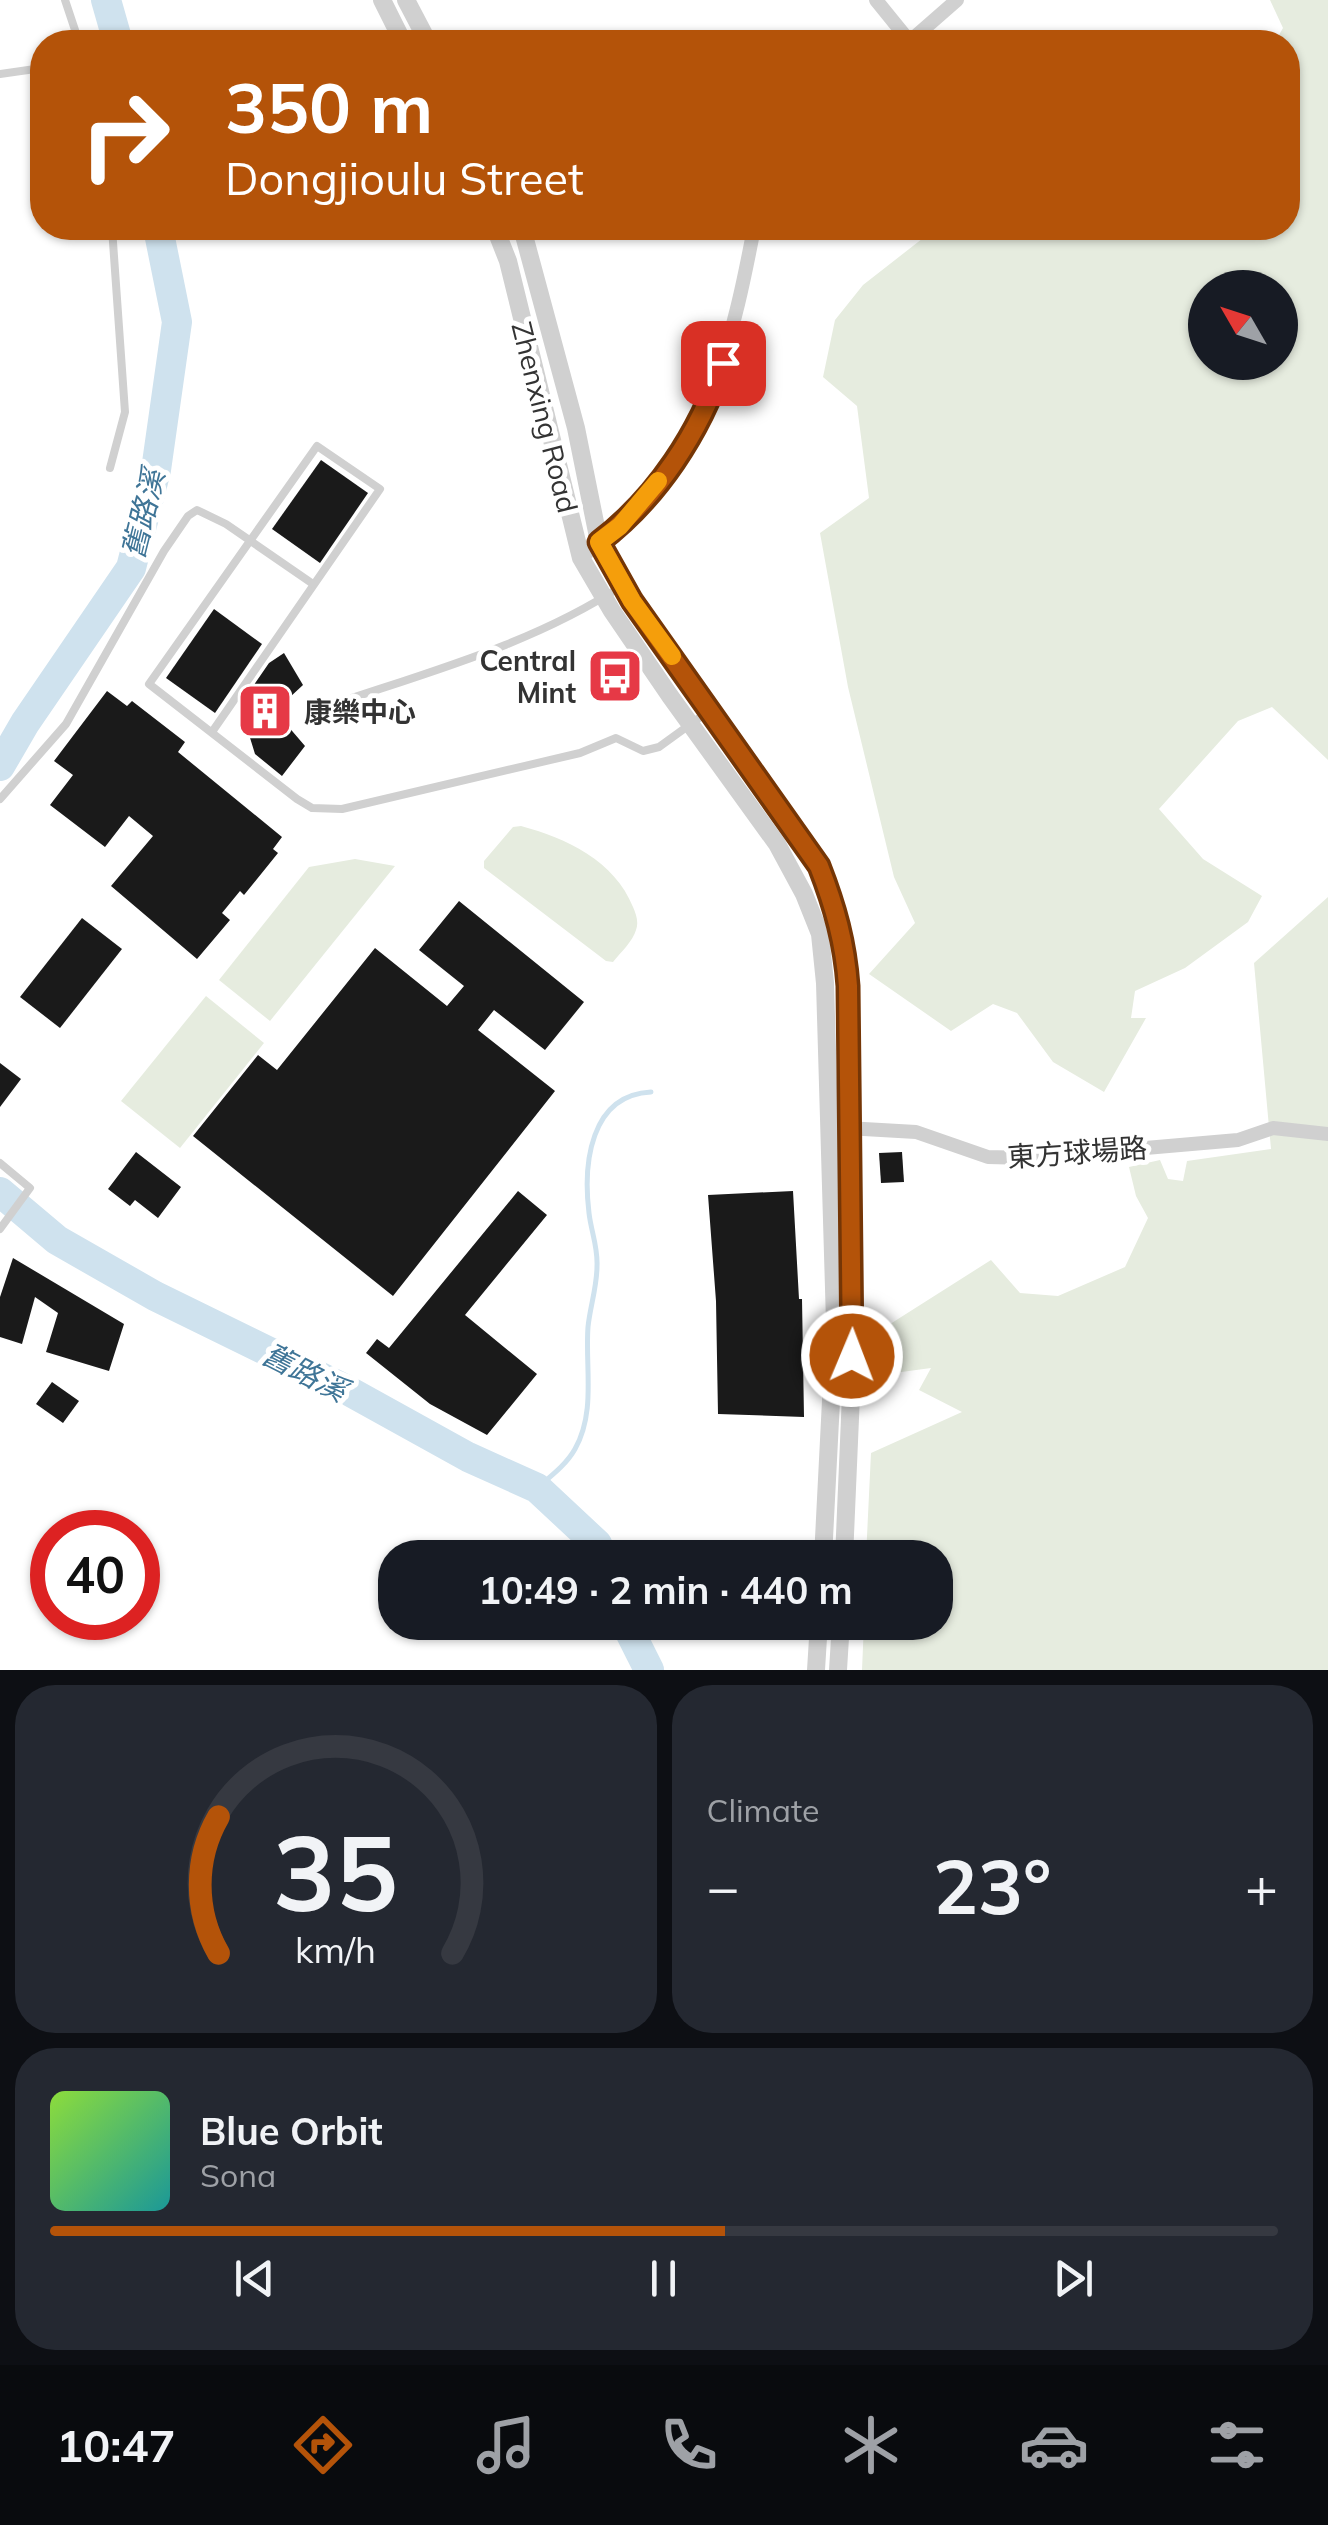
<!DOCTYPE html>
<meta charset="utf-8">
<style>
:root{--surface:#171b24;--page:#242831;--text:#f1f3f6;--muted:#9ea1a6;--line:#363941;--accent:#b45309}
body{margin:0;font-family:Mulish,"Noto Sans TC",sans-serif;background:var(--page);color:var(--text);height:100vh;display:flex;flex-direction:column;font-size:38px;white-space:nowrap}
*{box-sizing:border-box;margin:0}
p{font-size:32px;color:var(--muted)}
.icon{flex:none;width:55px;height:55px;fill:none;stroke:currentColor;stroke-width:2;stroke-linecap:round;stroke-linejoin:round}
.map{position:relative;height:1670px;overflow:hidden}
.drawer{display:flex;flex-direction:column;gap:15px;padding:15px;background:#0d0f14;flex:1}
.drawer>*{flex:none}
.top-card{position:absolute;left:30px;top:30px;width:1270px;height:210px;border-radius:40px;box-shadow:0 2px 8px #0004;background:#b45309;color:#fff;overflow:hidden}
.needle{width:65px;rotate:309deg}
.fabs{position:absolute;left:1188px;top:270px;display:grid;gap:20px}
.fabs a{display:grid;place-items:center;width:110px;height:110px;border-radius:50%;background:var(--surface);box-shadow:0 2px 8px #0004;font-size:50px}
.speed{position:absolute;left:30px;top:1510px;display:flex;gap:20px;font-size:50px;font-weight:700;text-align:center}
.speed>*{display:grid;place-content:center;width:130px;height:130px;border-radius:50%;background:var(--surface);box-shadow:0 2px 8px #0004;line-height:1}
.speed .limit{border:15px solid #d22;background:#fff;color:#111}
.pin{position:absolute;display:grid;place-items:center;width:85px;height:85px;color:#fff;margin:-42px;border-radius:20px;box-shadow:0 5px 15px #0006}
.me{position:absolute;width:110px;margin:-55px;rotate:1deg;stroke-linejoin:round;filter:drop-shadow(0 0 8px #0008)}
.turn{display:flex;align-items:center;gap:35px;height:210px;padding:0 30px;font-size:45px}
.turn .icon{width:130px;height:130px;stroke-width:2.5}
.turn b{display:block;font-size:70px;line-height:85px}
.big{font-size:75px;font-weight:700;line-height:1.1}
.drawer .widget{flex:1;display:flex;flex-direction:column;justify-content:center;gap:15px;min-width:0;padding:0 35px;border-radius:40px;background:var(--page)}
.drawer .dial{align-items:center;gap:0}
.dial svg{height:260px;overflow:visible;fill:none;stroke:var(--line);stroke-width:7;stroke-linecap:round;text-anchor:middle}
.dial text{fill:var(--text);stroke:none}
.song{display:flex;align-items:center;gap:30px}
.cover{width:120px;height:120px;border-radius:15px;background:linear-gradient(135deg,hsl(90 70% 55%),hsl(180 70% 35%))}
.played{height:10px;border-radius:5px;background:linear-gradient(90deg,var(--accent) 55%,var(--line) 55%)}
.keys{display:flex;justify-content:space-around;direction:ltr}
.heat{display:flex;justify-content:space-between;align-items:center;font-size:55px;direction:ltr}
.drawer .tiles{flex:1;display:grid;gap:15px;grid-template-columns:1fr 1fr}
.widget:last-child{grid-column:span 2}
.trip{position:absolute;left:378px;top:1540px;width:575px;height:100px;border-radius:40px;background:var(--surface);box-shadow:0 2px 8px #0004;font-weight:700;line-height:100px;text-align:center}
.menu{display:flex;height:160px;justify-content:space-around;align-items:center;background:#090b0e;color:var(--muted)}
.menu .icon{width:70px;height:70px}
.menu .active{color:var(--accent)}
.menu b{font-size:45px;color:var(--text)}
.map>svg:first-child{display:block}
.green{fill:#e6ecdf;fill-rule:evenodd}
.lines{fill:none;stroke-linecap:round;stroke-linejoin:round}
.stream{stroke:#cfe2ee;stroke-width:5}
.river{stroke:#cfe2ee;stroke-width:30}
.building{fill:#1a1a1a}
.service{stroke:#d0d0d0;stroke-width:8}
.minor{stroke:#d0d0d0;stroke-width:14}
.tertiary{stroke:#d0d0d0;stroke-width:18}
.route-casing{stroke:#753606;stroke-width:25}
.route{stroke:#b45309;stroke-width:18}
.slow{stroke:#f59e0b;stroke-width:18}
.labels{text-anchor:middle;dominant-baseline:central;stroke-width:10;stroke-linejoin:round;paint-order:stroke}
.street-label{font-size:28px;fill:#333;stroke:#fff}
.poi-label{font-size:28px;font-weight:bold;fill:#333;stroke:#fff;text-anchor:end}
.water-label{font-size:30px;font-style:italic;fill:#3f7597;stroke:#fff}
</style>
<div class="map">
<svg width="1328" height="1670" viewBox="0 0 1328 1670">
<rect width="100%" height="100%" fill="#fff"/>
<g class="green">
<path d="M1270,0H1328V760L1272,707L1238,721L1159,809L1203,859L1262,896L1248,922L1185,968L1135,991L1131,1018H1146L1104,1092L1053,1062L1017,1013L993,1004L951,1031L869,974L915,923L894,877L848,687L820,533L869,498L857,406L823,377L835,320L863,285L936,228H1288V42H1275L1283,28ZM1205,288H1280V362H1205Z"/>
<path d="M521,826C566,838 615,861 633,907C636,914 639,922 636,930C633,941 621,952 613,962L606,961L484,868V861L513,827Z"/>
<path d="M355,859L395,866L270,1021L219,980L309,867Z"/>
<path d="M1328,897V1670H862L864,1623L935,1622V1558L866,1557L871,1453L962,1412L919,1390L931,1368L894,1373L887,1326L991,1260L1020,1293L1058,1296L1125,1267L1148,1218L1136,1196L1129,1167L1160,1160L1168,1179L1183,1181L1187,1161L1271,1149L1254,963Z"/>
<path d="M206,996L264,1043L180,1148L121,1101Z"/>
</g>
<g class="lines">
<path class="stream" d="M537,1488C551,1476 566,1465 575,1449C596,1412 585,1367 588,1327C590,1307 597,1287 597,1266C598,1247 591,1231 589,1213C583,1164 590,1095 651,1092"/>
<g class="river">
<path d="M106,0L118,42"/>
<path d="M0,766L25,723L131,568L156,470L177,322L158,228"/>
<path d="M0,1192L57,1240L155,1296L347,1390L468,1457L537,1488L597,1544L603,1558"/>
<path d="M625,1622L649,1670"/>
</g>
</g>
<g class="building">
<path d="M321,460L368,493L320,563L272,529Z"/>
<path d="M214,609L262,644L215,713L166,678Z"/>
<path d="M284,653L303,685L289,698L285,715L287,725L305,746L282,776L255,754L243,715L247,695L269,663Z"/>
<path d="M107,691L127,706L132,701L185,742L178,752L282,837L273,849L278,853L244,895L240,891L222,913L230,920L197,959L111,886L153,836L129,816L105,847L50,805L73,775L54,761Z"/>
<path d="M459,901L584,1002L545,1050L494,1010L478,1030L555,1091L393,1296L193,1136L258,1055L277,1070L375,948L447,1006L464,986L419,950Z"/>
<path d="M82,918L122,949L60,1028L20,997Z"/>
<path d="M0,1063L21,1079L0,1107Z"/>
<path d="M136,1152L181,1187L158,1218L135,1200L130,1206L108,1189Z"/>
<path d="M902,1152L904,1182L881,1183L879,1153Z"/>
<path d="M518,1191L547,1215L465,1315L537,1374L487,1435L430,1404L366,1353L377,1339L389,1348Z"/>
<path d="M793,1191L799,1299H802L804,1417L718,1414L716,1301L708,1195Z"/>
<path d="M13,1258L124,1324L109,1371L46,1352L58,1313L35,1297L22,1344L0,1337V1297Z"/>
<path d="M52,1382L79,1401L63,1423L36,1404Z"/>
</g>
<g class="lines">
<g class="service">
<path d="M65,0L79,42"/>
<path d="M0,74L42,68"/>
<path d="M110,468L125,412L112,228"/>
<path d="M343,701C439,669 538,641 623,585"/>
<path d="M212,732L380,489L317,446L149,684L297,799L312,808L342,809L580,753L616,738L643,751L659,747L710,710"/>
<path d="M0,799L66,724L164,551L188,516L197,510L226,524L313,584"/>
<path d="M0,1163L30,1188L0,1229"/>
</g>
<g class="minor">
<path d="M876,0L910,42"/>
<path d="M909,42L957,0"/>
<path d="M581,558C600,541 621,526 638,507C713,425 734,333 754,228"/>
<path d="M829,1127L916,1132L988,1157L1030,1158L1238,1140L1273,1128L1328,1134"/>
</g>
<g class="tertiary">
<path d="M382,0L403,42"/>
<path d="M406,0L428,42"/>
<path d="M495,228L508,261L581,558L612,611L670,696L777,844L804,894L820,934L825,983L835,1322L823,1558"/>
<path d="M522,228L576,428L599,542L632,601L819,867L845,942L854,1325L844,1558"/>
<path d="M816,1670L819,1622"/>
<path d="M838,1670L841,1622"/>
</g>
</g>
<g class="lines">
<g class="route-casing">
<path id="route" d="M723,363C700,432 657,498 599,542L632,601L819,866C835,907 845,943 848,986L852,1356"/>
</g>
<use href="#route" class="route"/>
<path class="slow" d="M658,481L620,526L599,542L632,601L672,656"/>
</g>
<defs>
<g id="bus-square" transform="scale(2.875)"><rect x="-9" y="-9" width="18" height="18" rx="4" fill="#e63946" stroke="#fff"/><path d="M-5-6H5V4H4V6H2V4H-2V6H-4V4H-5ZM-3.5-4V0h7V-4ZM-3.5 1.2v1.5H-2V1.2ZM2 1.2v1.5H3.5V1.2Z" fill="#fff"/></g>
<g id="building-square" transform="scale(2.875)"><rect x="-9" y="-9" width="18" height="18" rx="4" fill="#e63946" stroke="#fff"/><path d="M-4-6H4V6H1V3H-1V6H-4ZM-2.5-4.3h1.7v1.8h-1.7ZM.8-4.3h1.7v1.8H.8ZM-2.5-1h1.7V.8h-1.7ZM.8-1h1.7V.8H.8Z" fill="#fff"/></g>
</defs>
<g fill-rule="evenodd">
<use href="#bus-square" x="615" y="676"/>
<use href="#building-square" x="265" y="711"/>
</g>
<g class="labels">
<g class="street-label">
<text transform="translate(545 417) rotate(76)">Zhenxing Road</text>
<text transform="translate(1077 1152) rotate(-4)">東方球場路</text>
</g>
<g class="poi-label">
<text x="576" y="660">Central<tspan x="576" dy="32">Mint</tspan></text>
<text x="304" y="711" text-anchor="start">康樂中心</text>
</g>
<g class="water-label">
<text transform="translate(143 514) rotate(-76)">舊路溪</text>
<text transform="translate(305 1372) rotate(27)">舊路溪</text>
</g>
</g>
</svg>
<div class="fabs">
<a><svg class="needle" viewBox="-14 -14 28 28"><path d="M0-13l5 13h-10z" fill="#e53935"/><path d="M0 13l5-13h-10z" fill="#9ea1a6"/></svg></a>
</div>
<div class="speed"><div class="limit">40</div></div>
<div class="pin" style="left:723px;top:363px;background:#d93025"><svg class="icon" aria-label="arrive" viewBox="0 0 24 24"><path d="M6 21V4h12l-3 4 3 4H6"/></svg></div>
<svg class="me" style="left:852px;top:1356px" viewBox="-20 -20 40 40"><circle r="17" fill="#b45309" stroke="#fff" stroke-width="3"/><path d="M0-11L8 9 0 5-8 9z" fill="#fff"/></svg>
<div class="trip">10:49 · 2 min · 440 m</div>
<div class="top-card">
<div class="turn"><svg class="icon" aria-label="right" viewBox="0 0 24 24"><path d="M7 20v-9h11M14 6l5 5-5 5"/></svg><div><b>350 m</b>Dongjioulu Street</div></div>
</div>
</div>
<section class="drawer">
<div class="tiles">
<div class="widget dial"><svg viewBox="0 0 100 80">
<path d="M14 69A42 42 0 1 1 86 69"/>
<path d="M14 69A42 42 0 0 1 14 27" stroke="#b45309"/>
<text x="50" y="56" font-size="32" font-weight="700">35</text>
<text x="50" y="72" font-size="11">km/h</text>
</svg></div>
<div class="widget"><p>Climate</p>
<div class="heat"><a>−</a><b class="big">23°</b><a>+</a></div>
</div>
<div class="widget">
<div class="song"><i class="cover"></i><div><b>Blue Orbit</b><p>Sona</p></div></div>
<div class="played"></div>
<div class="keys"><svg class="icon" aria-label="previous" viewBox="0 0 24 24"><path d="M18 5L8 12l10 7zM5 5v14"/></svg><svg class="icon" aria-label="pause" viewBox="0 0 24 24"><path d="M8 5v14M16 5v14"/></svg><svg class="icon" aria-label="next" viewBox="0 0 24 24"><path d="M6 5l10 7-10 7zM19 5v14"/></svg></div>
</div>
</div>
</section>
<nav class="menu">
<b>10:47</b>
<svg class="icon active" aria-label="directions" viewBox="0 0 24 24"><path d="M12 3l9 9-9 9-9-9zM9 14v-3h6M13 9l2 2-2 2"/></svg>
<svg class="icon" aria-label="music" viewBox="0 0 24 24"><path d="M9 18V5l10-2v13"/><circle cx="6" cy="18" r="3"/><circle cx="16" cy="16" r="3"/></svg>
<svg class="icon" aria-label="phone" viewBox="0 0 24 24"><path d="M5 4h4l2 5-3 2q2 4 5 5l2-3 5 2v4C11 20 4 13 5 4z"/></svg>
<svg class="icon" aria-label="climate" viewBox="0 0 24 24"><path d="M12 3v18M4 7l16 10M4 17L20 7"/></svg>
<svg class="icon" aria-label="car" viewBox="0 0 24 24"><path d="M5 17H2v-5l4-1 3-4h7l3 4 3 1v5h-3M9 17h6M6 11h13"/><circle cx="7" cy="17" r="2"/><circle cx="17" cy="17" r="2"/></svg>
<svg class="icon" aria-label="filters" viewBox="0 0 24 24"><path d="M4 7h16M4 17h16"/><circle cx="9" cy="7" r="2"/><circle cx="15" cy="17" r="2"/></svg>
</nav>
